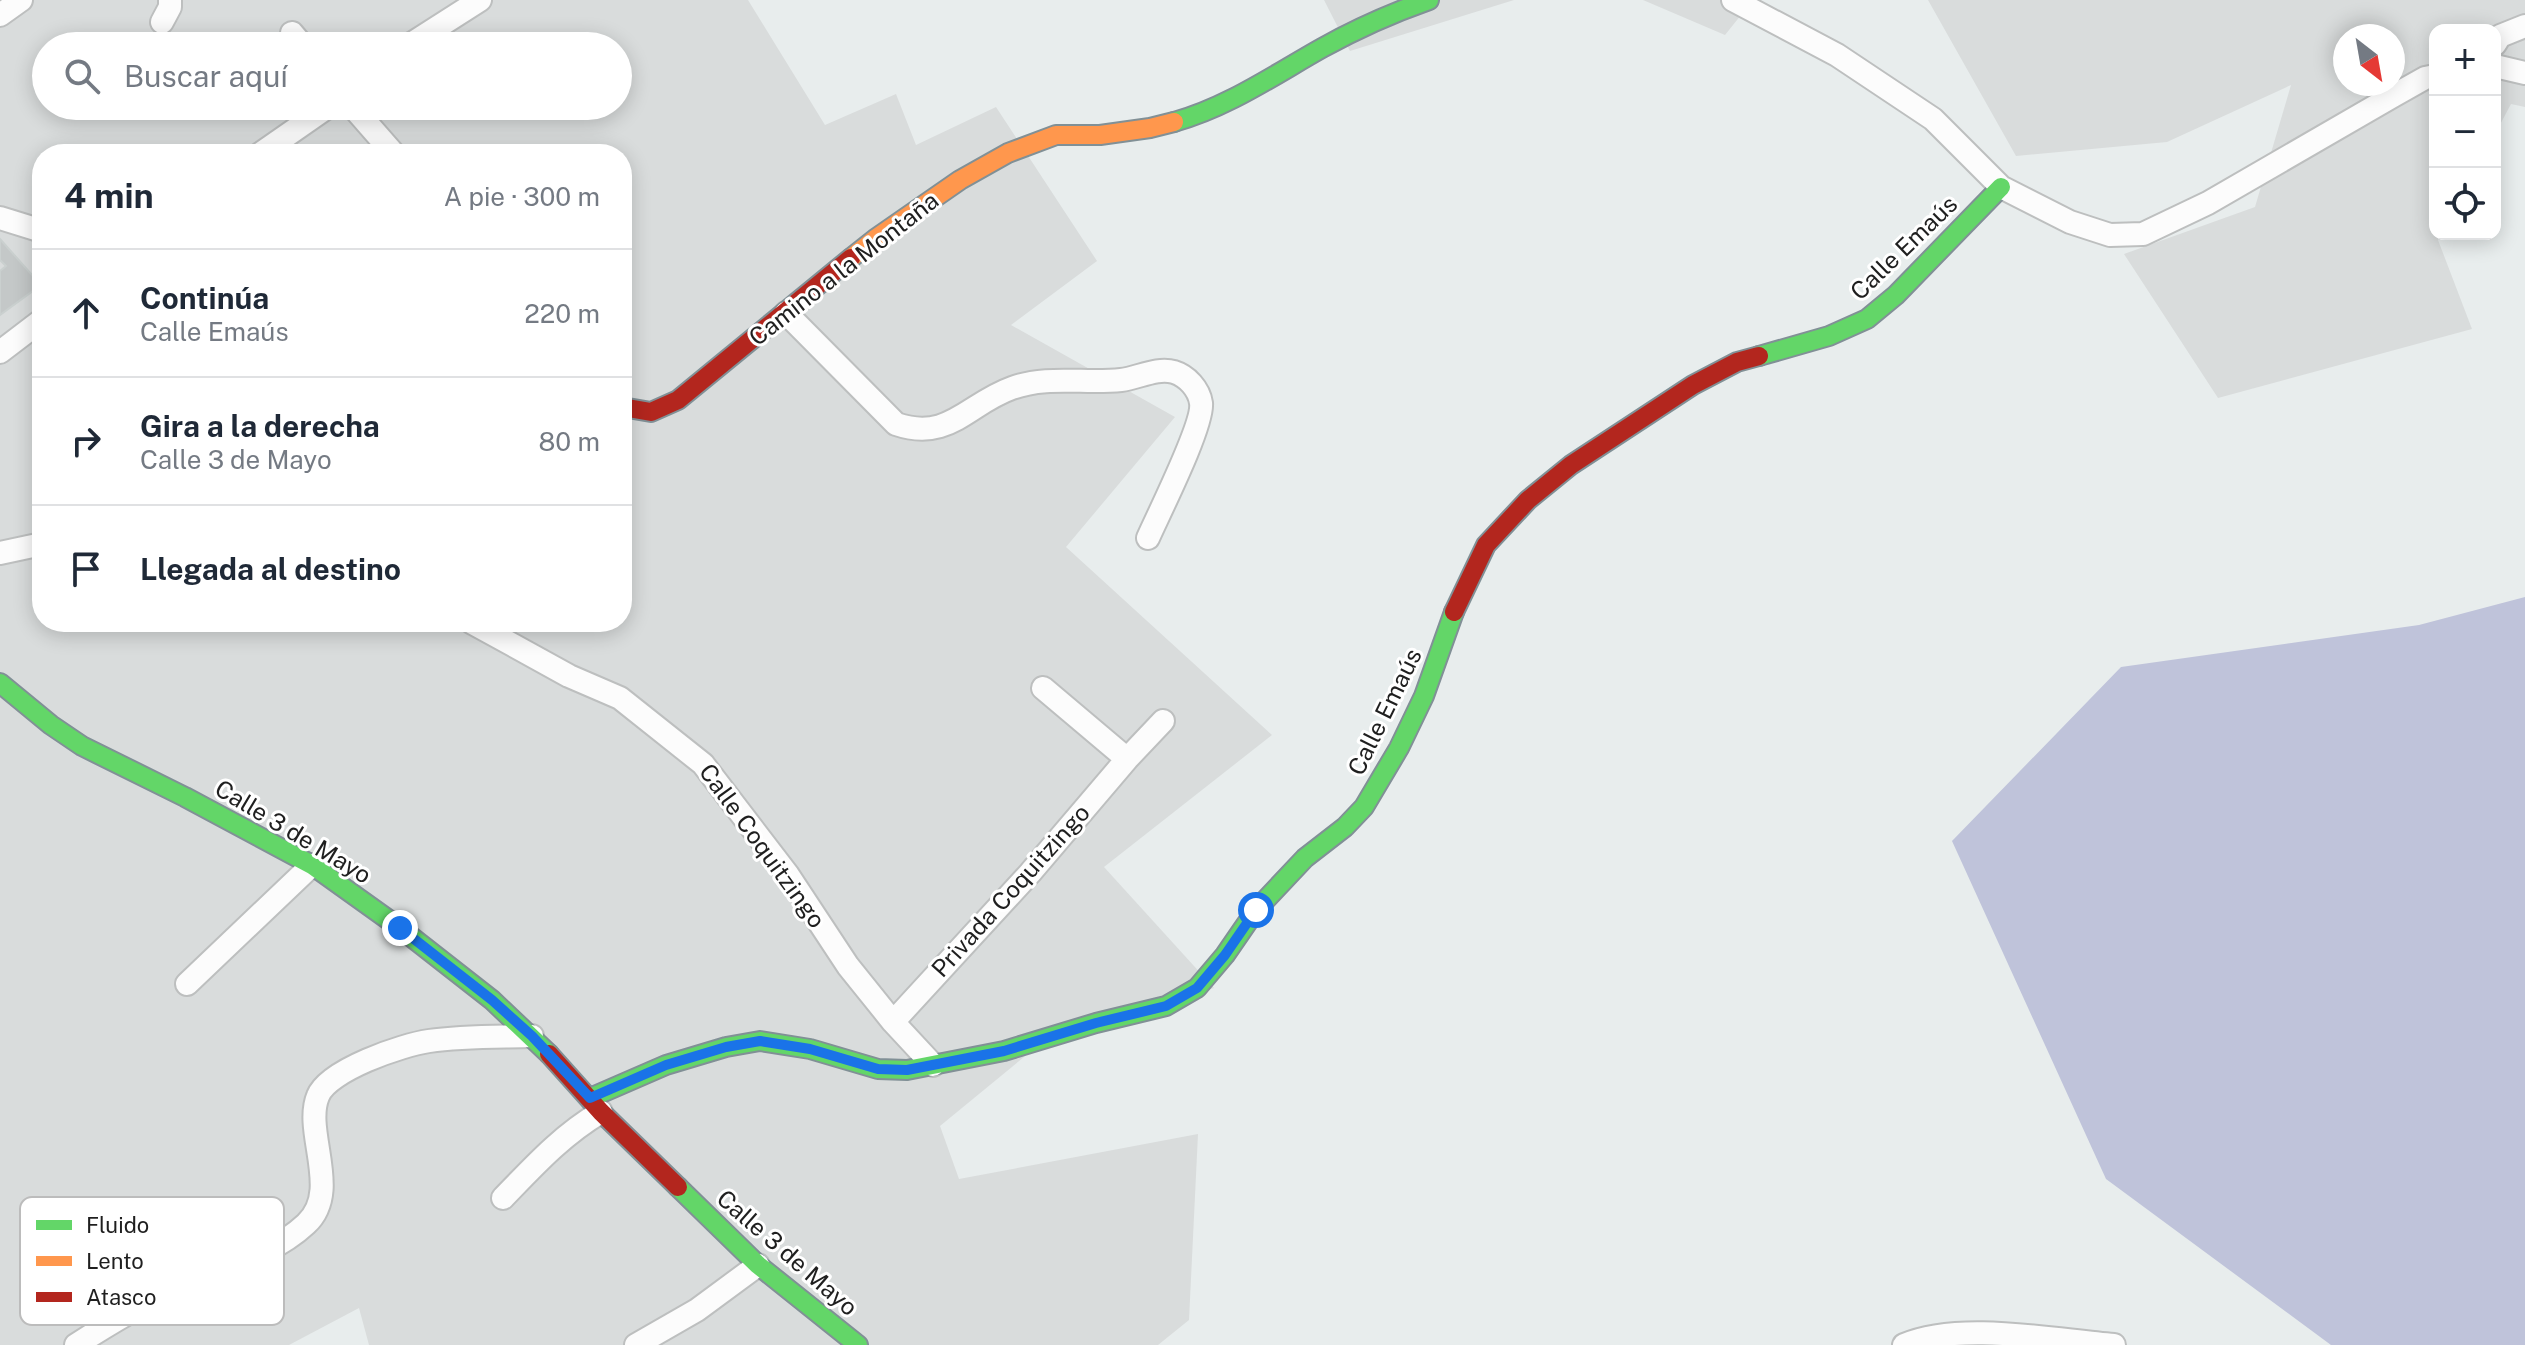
<!DOCTYPE html>
<html lang="es">
<meta charset="utf-8">
<style>
:root{--surface:#fff;--page:#f2f2f3;--text:#1f2937;--muted:#747a83;--line:#e0e1e3}
body{margin:0;font-family:"Public Sans",sans-serif;background:var(--page);color:var(--text)}
.controls{position:absolute;right:24px;top:24px;display:grid;overflow:hidden;border-radius:16px;box-shadow:0 4px 20px #0003}
.controls button{width:72px;height:72px;display:grid;place-items:center;padding:0;border:0;border-bottom:2px solid var(--line);background:var(--surface);color:var(--text);font:40px sans-serif}
.compass{position:absolute;left:2333px;top:24px;width:72px;height:72px;border-radius:50%;background:var(--surface);box-shadow:0 4px 20px #0003;rotate:149deg}
.stop{position:absolute;width:24px;height:24px;margin:-18px;border:6px solid #1a73e8;border-radius:50%;background:#fff}
.stop.end{background:#1a73e8;border-color:#fff;box-shadow:0 2px 8px #0008}
.list{margin:0;padding:0;list-style:none}
h2{display:flex;justify-content:space-between;align-items:center;height:104px;margin:0;padding:0 32px;font-size:34px}
h2 small{font-size:26px;font-weight:400;color:var(--muted)}
.list li{display:grid;grid-template-columns:52px 1fr auto;gap:24px;align-items:center;box-sizing:border-box;height:128px;padding:0 32px;border-top:2px solid var(--line)}
.list b{display:block;font-size:30px;white-space:nowrap}
.list p{margin:0;font-size:26px;white-space:nowrap;color:var(--muted)}
.list em{font-size:26px;font-style:normal;color:var(--muted)}
.icon{flex:none;width:44px;height:44px;fill:none;stroke:currentColor;stroke-width:2;stroke-linecap:round;stroke-linejoin:round}
.map{position:relative;flex:none;width:2525px;height:1345px;overflow:hidden}
.search{position:absolute;background:var(--surface);box-shadow:0 4px 20px #0003;left:32px;top:32px;width:600px;height:88px;display:flex;align-items:center;gap:20px;box-sizing:border-box;padding:0 28px;border-radius:44px;color:var(--muted);font-size:30px}
.panel{position:absolute;background:var(--surface);box-shadow:0 4px 20px #0003;left:32px;top:144px;width:600px;height:488px;border-radius:32px}
.map>svg:first-child{display:block}
.residential{fill:#d9dcdc;fill-rule:evenodd}
.forest{fill:#bfc3da}
.building{fill:#c4c8c8;stroke:#cad0cf;stroke-width:2}
.lines{fill:none;stroke-linecap:round;stroke-linejoin:round}
.street-casing{stroke:#bdbfbf;stroke-width:26}
.fast-casing{stroke:#819096;stroke-width:22}
.slow-casing{stroke:#819096;stroke-width:22}
.jam-casing{stroke:#819096;stroke-width:22}
.street{stroke:#fcfcfc;stroke-width:22}
.fast{stroke:#63d668;stroke-width:18}
.slow{stroke:#ff974d;stroke-width:18}
.jam{stroke:#b3261e;stroke-width:18}
.route{stroke:#1a73e8;stroke-width:10}
.labels{text-anchor:middle;stroke-width:6;stroke-linejoin:round;paint-order:stroke}
.street-label{font-size:24px;fill:#1f1f1f;stroke:#fff}
.key{fill:#fff;stroke:#bcbcbc;stroke-width:2}
.key-label{font-size:22px;fill:#1f1f1f}
</style>
<div class="map">
<svg width="2525" height="1345" viewBox="0 0 2525 1345">
<rect width="100%" height="100%" fill="#e8eded"/>
<path class="residential" d="M0,0H748L825,125L896,94L916,145L996,107L1097,261L1011,325L1175,417L1066,547L1272,735L1104,867L1214,988L1041,1043L940,1126L959,1179L1198,1134L1189,1320L1158,1345H369L359,1308L289,1345H0ZM46,46H618V106H46ZM42,154H622V622H42Z
M1324,0H1514L1350,51Z
M1643,0H1753L1725,35Z
M1928,0H2525V107L2511,104L2495,134V30H2435V234H2441L2438,240L2472,329L2218,398L2124,254L2255,207L2291,85L2167,142L2016,156ZM2345,36H2393V84H2345Z"/>
<path class="forest" d="M2525,597V1345H2331L2106,1179L1952,841L2121,667L2419,625Z"/>
<path class="building" d="M0,239L41,285L0,315V271L6,266L0,260Z"/>
<g class="lines">
<g class="street-casing">
<path id="street" d="M1733,0L1837,55L1933,119L2001,187L2070,222L2110,235L2143,234L2208,203L2393,96L2425,78L2435,76
M0,15L21,0
M162,22L170,7V0
M292,33L303,46
M2495,44L2500,36L2525,26
M408,46L480,0
M2495,66L2525,73
M352,106L394,154
M260,154L329,106
M0,218L42,231
M786,313L896,424C949,442 967,404 1012,388C1047,375 1085,384 1121,380C1138,378 1157,367 1174,372C1187,376 1199,389 1201,403C1204,424 1159,513 1148,538
M0,352L42,320
M0,553L42,544
M471,622L569,676L620,698L703,764L788,875L848,966L893,1022L933,1065
M1043,688L1127,759
M187,984L312,865
M893,1022L1030,873L1127,759L1163,721
M503,1198C534,1166 562,1135 601,1112
M76,1345C107,1325 148,1300 182,1286C223,1268 273,1255 306,1224C342,1191 303,1132 318,1096C328,1070 402,1045 429,1041C463,1036 498,1037 532,1036
M636,1345L697,1310L758,1265
M1904,1345C1960,1321 2052,1340 2114,1345"/>
</g>
<g class="fast-casing">
<path id="fast" d="M1174,122C1228,107 1274,75 1322,48C1356,29 1392,13 1429,0
M1759,356L1829,336L1867,319L1896,295L2001,187
M0,683L51,725L82,746L185,797L312,865L400,928L492,1000L549,1054
M590,1098L666,1065L726,1047L760,1041L810,1049L878,1069L907,1070L1004,1051L1096,1023L1166,1006L1197,988L1225,955L1256,910L1305,858L1345,827L1364,807L1399,748L1424,696L1454,612
M678,1187L758,1265L858,1345"/>
</g>
<g class="slow-casing">
<path id="slow" d="M851,258L875,239L960,180L1008,153L1056,135H1100L1150,128L1174,122"/>
</g>
<g class="jam-casing">
<path id="jam" d="M622,407L651,412L678,400L851,258
M1454,612L1486,545L1528,500L1571,465L1693,385L1737,362L1759,356
M549,1054L601,1112L678,1187"/>
</g>
<use href="#street" class="street"/>
<use href="#fast" class="fast"/>
<use href="#slow" class="slow"/>
<use href="#jam" class="jam"/>
</g>
<g class="lines">
<path class="route" d="M400,928L492,1000L532,1036L590,1098L666,1065L726,1047L760,1041L810,1049L878,1069L907,1070L1004,1051L1096,1023L1166,1006L1197,988L1225,955L1256,910"/>
</g>
<g class="labels">
<g class="street-label">
<text transform="translate(1904 248) rotate(-44)" y="8">Calle Emaús</text>
<text transform="translate(844 269) rotate(-38)" y="8">Camino a la Montaña</text>
<text transform="translate(1385 712) rotate(-64)" y="8">Calle Emaús</text>
<text transform="translate(293 832) rotate(31)" y="8">Calle 3 de Mayo</text>
<text transform="translate(762 846) rotate(54)" y="8">Calle Coquitzingo</text>
<text transform="translate(1011 891) rotate(-48)" y="8">Privada Coquitzingo</text>
<text transform="translate(787 1253) rotate(41)" y="8">Calle 3 de Mayo</text>
</g>
</g>
<rect x="20" y="1197" width="264" height="128" rx="12" class="key"/>
<rect x="36" y="1220" width="36" height="10" fill="#63d668"/>
<rect x="36" y="1256" width="36" height="10" fill="#ff974d"/>
<rect x="36" y="1292" width="36" height="10" fill="#b3261e"/>
<g class="key-label">
<text x="86" y="1233">Fluido</text>
<text x="86" y="1269">Lento</text>
<text x="86" y="1305">Atasco</text>
</g>
</svg>
<div class="controls">
<button>+</button>
<button>−</button>
<button><svg class="icon" aria-label="locate" viewBox="0 0 24 24"><circle cx="12" cy="12" r="6"/><path d="M12 2v4M12 18v4M2 12h4M18 12h4"/></svg></button>
</div>
<svg class="compass" viewBox="-18 -18 36 36"><path d="M0-13l5 13h-10z" fill="#e53935"/><path d="M0 13l5-13h-10z" fill="#747a83"/></svg>
<div class="stop" style="left:1256px;top:910px"></div>
<div class="stop end" style="left:400px;top:928px"></div>
<div class="search"><svg class="icon" aria-label="search" viewBox="0 0 24 24"><circle cx="10" cy="10" r="6"/><path d="M15 15l6 6"/></svg>Buscar aquí</div>
<section class="panel">
<h2>4 min<small>A pie · 300 m</small></h2>
<ul class="list">
<li><svg class="icon" aria-label="ahead" viewBox="0 0 24 24"><path d="M12 20V5M6 11l6-6 6 6"/></svg><div><b>Continúa</b><p>Calle Emaús</p></div><em>220 m</em></li>
<li><svg class="icon" aria-label="right" viewBox="0 0 24 24"><path d="M7 20v-9h11M14 6l5 5-5 5"/></svg><div><b>Gira a la derecha</b><p>Calle 3 de Mayo</p></div><em>80 m</em></li>
<li><svg class="icon" aria-label="arrive" viewBox="0 0 24 24"><path d="M6 21V4h12l-3 4 3 4H6"/></svg><div><b>Llegada al destino</b></div></li>
</ul>
</section>
</div>
